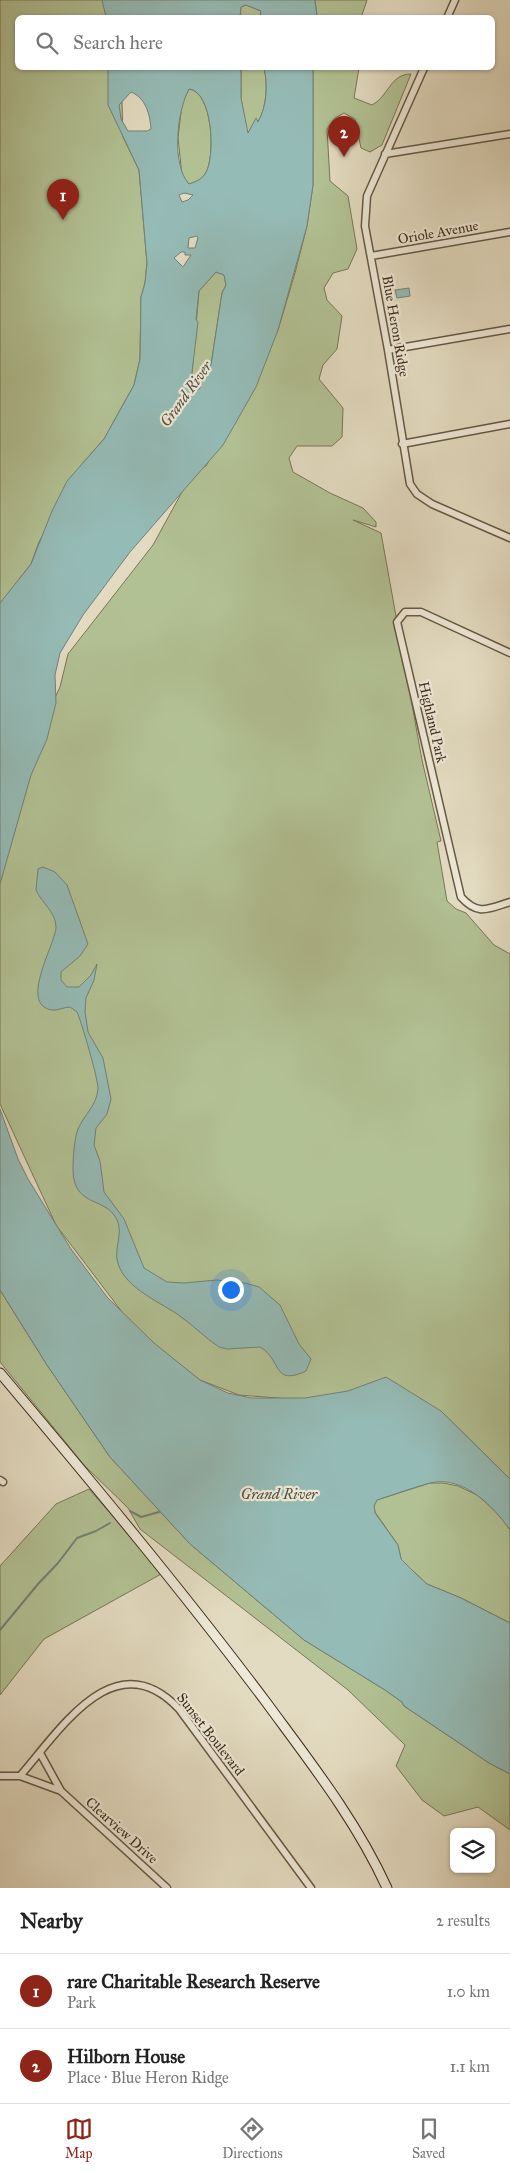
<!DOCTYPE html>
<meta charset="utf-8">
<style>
:root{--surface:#fff;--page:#f2f2f2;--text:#222;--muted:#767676;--line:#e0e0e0;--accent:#8f2418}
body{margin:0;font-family:"IM FELL Great Primer",serif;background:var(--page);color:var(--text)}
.controls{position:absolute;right:15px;bottom:15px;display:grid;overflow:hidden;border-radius:8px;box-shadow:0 1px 4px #0004}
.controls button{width:45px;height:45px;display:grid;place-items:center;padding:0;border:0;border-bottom:1px solid var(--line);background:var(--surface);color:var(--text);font:25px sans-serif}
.you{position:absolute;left:230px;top:1289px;width:18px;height:18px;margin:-12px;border:4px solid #fff;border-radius:50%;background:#1a73e8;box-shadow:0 0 0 8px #1a73e833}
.badge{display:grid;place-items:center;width:32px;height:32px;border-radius:50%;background:var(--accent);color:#fff;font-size:16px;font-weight:700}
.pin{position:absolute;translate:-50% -41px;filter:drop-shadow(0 1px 2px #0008)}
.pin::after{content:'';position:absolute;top:26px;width:18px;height:15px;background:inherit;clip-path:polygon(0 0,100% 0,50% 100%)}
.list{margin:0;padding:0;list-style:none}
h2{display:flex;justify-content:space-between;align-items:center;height:65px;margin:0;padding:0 20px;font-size:21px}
h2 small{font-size:16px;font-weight:400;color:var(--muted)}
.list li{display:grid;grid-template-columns:32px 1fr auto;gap:15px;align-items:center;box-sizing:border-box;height:75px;padding:0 20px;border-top:1px solid var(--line)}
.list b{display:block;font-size:19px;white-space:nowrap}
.list p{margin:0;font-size:16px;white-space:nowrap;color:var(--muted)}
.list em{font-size:16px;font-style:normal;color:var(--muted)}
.icon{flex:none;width:28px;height:28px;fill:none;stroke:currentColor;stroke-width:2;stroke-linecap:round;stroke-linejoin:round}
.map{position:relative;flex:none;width:510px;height:1888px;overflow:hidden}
.search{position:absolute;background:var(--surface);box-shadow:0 1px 4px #0004;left:15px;right:15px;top:15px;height:55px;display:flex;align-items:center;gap:12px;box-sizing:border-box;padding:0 18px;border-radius:8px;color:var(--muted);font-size:19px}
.sheet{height:215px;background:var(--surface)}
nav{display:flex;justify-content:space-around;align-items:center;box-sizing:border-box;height:70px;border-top:1px solid var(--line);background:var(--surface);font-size:14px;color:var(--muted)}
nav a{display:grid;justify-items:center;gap:2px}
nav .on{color:var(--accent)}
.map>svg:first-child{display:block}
.green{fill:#b2c194;stroke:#787656}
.water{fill:#95bbb6;stroke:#728177;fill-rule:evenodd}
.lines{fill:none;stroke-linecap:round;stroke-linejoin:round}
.stream{stroke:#728177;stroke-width:2}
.minor-casing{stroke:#675743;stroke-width:9}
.secondary-casing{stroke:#3e2b19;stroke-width:11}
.minor{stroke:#ede8d7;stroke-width:6}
.secondary{stroke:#ede8d7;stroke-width:9}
.labels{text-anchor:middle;stroke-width:4.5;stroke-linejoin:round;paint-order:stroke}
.street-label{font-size:14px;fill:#3e2b19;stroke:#ede8d7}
.water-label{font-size:15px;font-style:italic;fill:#544f40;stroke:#ede8d7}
</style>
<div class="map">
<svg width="510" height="1888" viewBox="0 0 510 1888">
<rect width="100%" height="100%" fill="#e3dbc1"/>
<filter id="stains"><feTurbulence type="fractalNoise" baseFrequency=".004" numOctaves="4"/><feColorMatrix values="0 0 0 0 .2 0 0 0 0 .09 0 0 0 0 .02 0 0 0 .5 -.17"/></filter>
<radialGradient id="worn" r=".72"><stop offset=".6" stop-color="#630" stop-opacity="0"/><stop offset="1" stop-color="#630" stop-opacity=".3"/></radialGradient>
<path class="green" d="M0,0H111L119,17L18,18V68H121L123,137L139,170L147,263L145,283L141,297L140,359L134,385L104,439L82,464L39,542L31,564L20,578L0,614Z
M315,0H367L361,18L317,17Z
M246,5L261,11L260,18L240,17L241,7Z
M241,68H264C268,85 267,106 258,122L257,120L247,134L241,98Z
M313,68H359L354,98L372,105C389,96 390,74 411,74L382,145L370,152L361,148L355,119L344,113L335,118L327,129L330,181L348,196L357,249L348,269L333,273L324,288L327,300L342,316L337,349L323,365L319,379L343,408L342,437L332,446H297L289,458L293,472L330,493L363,508L376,522V527L353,520L381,533L422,760L441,841L437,842L447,901L456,909L466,913L494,945L510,954V1479L441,1411L239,1395L200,1380L144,1341L56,1225L0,1104V833L2,812L60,687L68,654L153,545L193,472L206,466L278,330L295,273L307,226L313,185Z
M189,89C213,92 216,158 205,174C201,180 195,182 189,184L182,176L178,138L182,103Z
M216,272L224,275L226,285L222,293L211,365L200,384V388L194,394L192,387V372L199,291Z
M0,1290L47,1365L110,1457L190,1544L304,1640L385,1690L402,1702L404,1706L489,1763L510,1774V1830L478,1807L444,1816L422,1800L396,1766L405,1745L348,1690L140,1529L128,1508L85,1466L0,1362Z
M430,1483H443L458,1486L477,1495L498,1513L510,1530V1623L461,1598L427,1584L413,1571L401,1559L398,1545L375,1512L374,1506L377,1500Z
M89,1489L163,1573L44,1639L0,1695V1566L56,1504Z"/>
<path class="water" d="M102,0H315L317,17H260L261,11L246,5L241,7L240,17H106Z
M108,68H241V98L248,133L256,118L258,122C267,106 268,85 264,68H313V185L307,226L278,330L256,387L223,445L130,552L83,615L60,653L55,675L56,703L47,739L31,775L0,884V603L31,564L52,511L67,481L104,439L134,385L140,359L141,297L145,283L147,263L139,170L108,105ZM189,89C213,91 216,159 205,174C201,180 195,182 189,184C171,164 177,111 189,89ZM131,92C146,98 150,115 151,129L147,131H128L121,119L119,105ZM184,193L193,195L188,200L182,202L179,195ZM197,236L198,238L195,248H188L189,238ZM181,252H185V255H191L183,267L174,258ZM216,272L224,275L226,285L222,293L211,365L200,384V388L194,393L192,386V372L198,322L196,319L199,291Z
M409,288L410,296L397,298L395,290Z
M43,867L55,872L67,885L88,944L80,956L61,972V980L67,987H79L91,975L97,964L94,980L86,998L85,1012L88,1032L103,1058L111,1099L107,1114L96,1128L94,1145L100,1161L104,1192L124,1219L144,1268L167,1282L184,1283L217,1280L245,1283L259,1287L280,1305L299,1344L311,1359L306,1371C272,1387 282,1359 260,1347L227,1349L219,1347C204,1337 192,1324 177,1314C158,1301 121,1286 117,1259C115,1244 125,1229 114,1215C102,1198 74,1205 73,1171C73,1159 74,1140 78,1129C84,1115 97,1105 98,1089C99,1082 81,1020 77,1012L70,1007C64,1007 57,1011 52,1010C18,1005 56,943 56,927C56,912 41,902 36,890L38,869Z
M0,1109L18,1159L28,1179L71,1249L107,1297L154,1343L200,1380L228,1393L251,1398H305L348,1391L386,1377L441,1411L510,1479V1530C493,1506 463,1475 430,1483C412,1488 395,1494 377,1500L374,1506L375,1513L398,1545L401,1559L413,1571L427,1584L461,1598L510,1623V1774L489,1763L404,1706L402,1702L385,1690L304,1640L190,1544L110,1457L47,1365L0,1290Z"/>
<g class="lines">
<path class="stream" d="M130,1511L141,1517L159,1512
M0,1630L38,1584L58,1563L77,1538L96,1531L110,1523"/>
<g class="minor-casing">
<path id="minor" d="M447,18L455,0
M424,68L367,196L365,226L388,350L410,484L417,494L432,504L510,538
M385,154L510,134
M371,256L510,232
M388,350L510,329
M402,444L510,424
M510,653L421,612H405L397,622L461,897C478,916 488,909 510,902
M0,1480L3,1482
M40,1753L61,1791L167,1888
M0,1776H20L61,1791
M20,1776C61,1729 115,1641 179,1709L311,1888"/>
</g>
<g class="secondary-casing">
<path id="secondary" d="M0,1373C91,1481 181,1589 266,1702C310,1762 356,1820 387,1888"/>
</g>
<use href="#minor" class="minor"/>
<use href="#secondary" class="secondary"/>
</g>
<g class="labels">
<g class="street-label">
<text transform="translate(438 232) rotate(-10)" y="5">Oriole Avenue</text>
<text transform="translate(396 326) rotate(80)" y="5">Blue Heron Ridge</text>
<text transform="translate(433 722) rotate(77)" y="5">Highland Park</text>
<text transform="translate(211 1734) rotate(52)" y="5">Sunset Boulevard</text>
<text transform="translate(122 1830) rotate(42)" y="5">Clearview Drive</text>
</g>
<g class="water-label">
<text transform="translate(186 394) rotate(-54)" y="5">Grand River</text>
<text x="279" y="1499">Grand River</text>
</g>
</g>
<rect width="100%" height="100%" filter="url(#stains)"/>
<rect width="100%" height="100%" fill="url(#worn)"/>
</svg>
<div class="controls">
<button><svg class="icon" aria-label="layers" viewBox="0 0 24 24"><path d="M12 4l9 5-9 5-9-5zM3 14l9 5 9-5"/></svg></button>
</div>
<div class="you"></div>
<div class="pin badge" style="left:63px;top:220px">1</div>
<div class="pin badge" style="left:344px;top:157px">2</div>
<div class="search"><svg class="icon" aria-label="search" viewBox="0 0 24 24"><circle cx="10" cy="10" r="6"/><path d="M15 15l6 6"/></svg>Search here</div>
</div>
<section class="sheet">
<h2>Nearby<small>2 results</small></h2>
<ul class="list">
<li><span class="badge">1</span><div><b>rare Charitable Research Reserve</b><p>Park</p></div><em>1.0 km</em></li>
<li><span class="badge">2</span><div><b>Hilborn House</b><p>Place · Blue Heron Ridge</p></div><em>1.1 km</em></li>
</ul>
</section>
<nav>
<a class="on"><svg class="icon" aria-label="map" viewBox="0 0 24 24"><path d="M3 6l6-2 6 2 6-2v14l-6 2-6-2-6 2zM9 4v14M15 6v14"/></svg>Map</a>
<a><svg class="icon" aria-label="directions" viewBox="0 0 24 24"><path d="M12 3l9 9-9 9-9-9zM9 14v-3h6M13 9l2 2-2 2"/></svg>Directions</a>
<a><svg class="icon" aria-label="saved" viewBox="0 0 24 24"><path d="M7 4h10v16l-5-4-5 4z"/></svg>Saved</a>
</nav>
